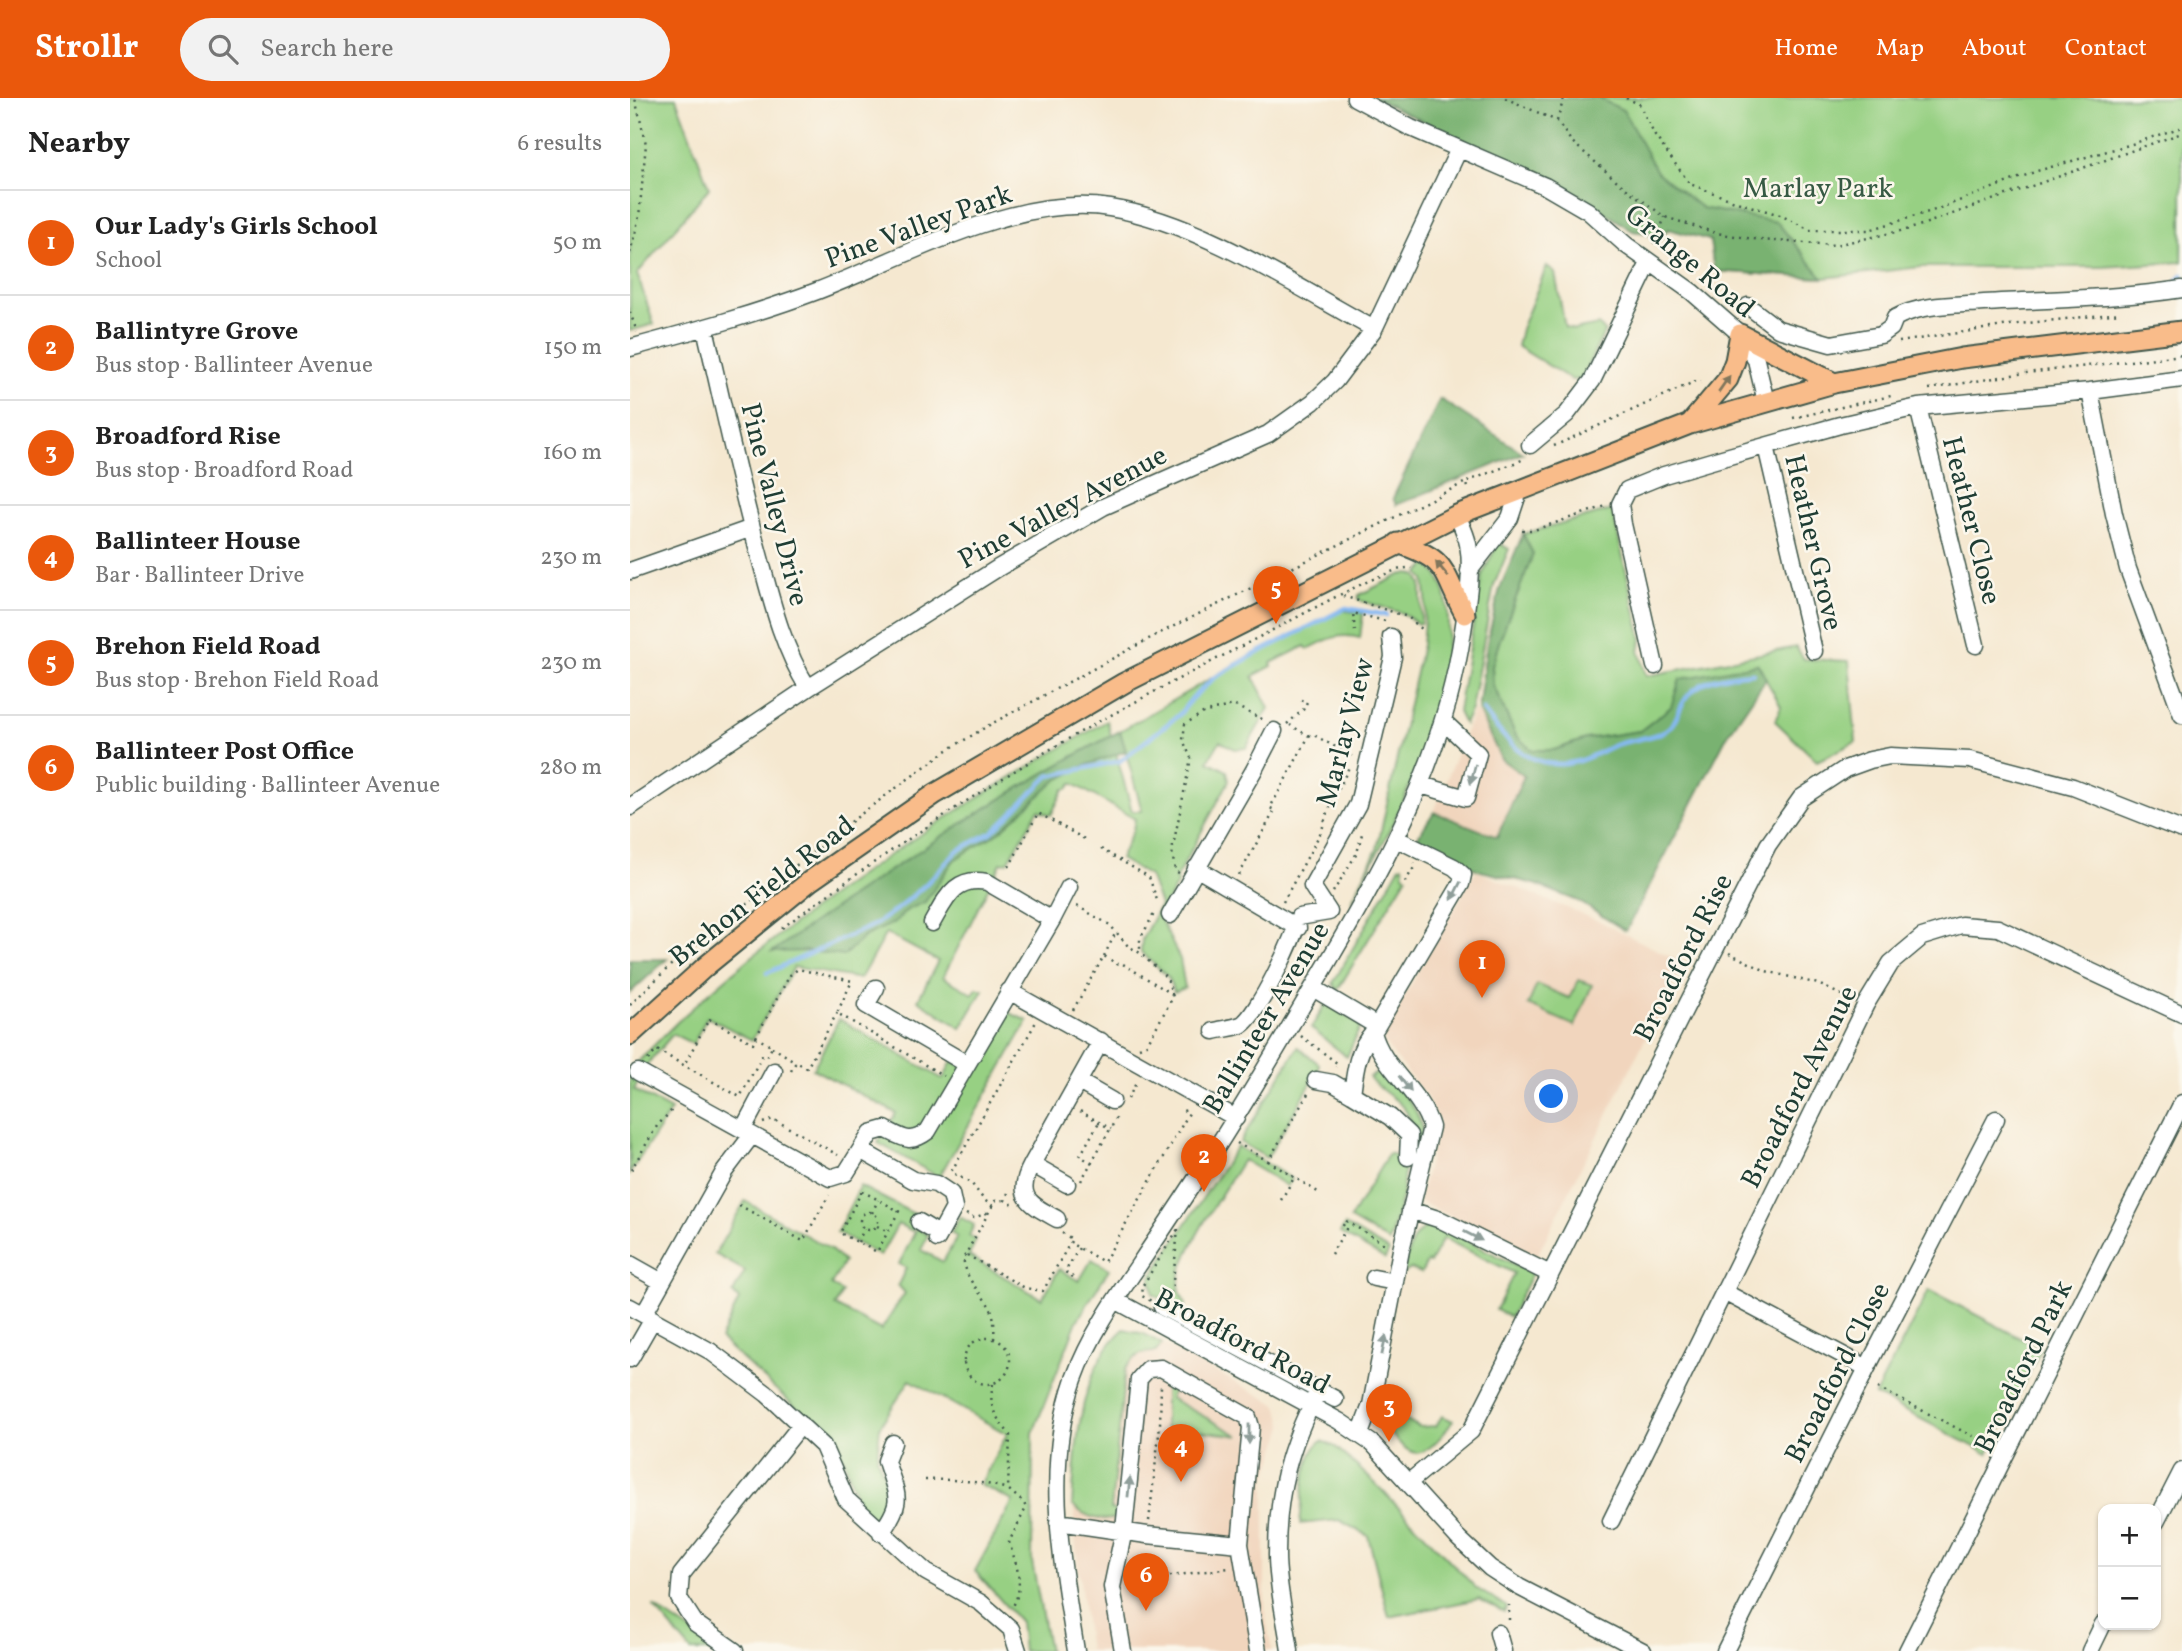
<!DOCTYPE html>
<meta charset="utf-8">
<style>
:root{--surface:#fff;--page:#f2f2f2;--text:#222;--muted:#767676;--line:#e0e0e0;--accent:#ea580c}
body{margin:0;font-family:Vollkorn,serif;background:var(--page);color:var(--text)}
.controls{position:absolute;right:21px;bottom:21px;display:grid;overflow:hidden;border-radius:14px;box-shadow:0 2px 5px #0004}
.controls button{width:63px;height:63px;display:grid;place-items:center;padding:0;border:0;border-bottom:2px solid var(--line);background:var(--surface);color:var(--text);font:35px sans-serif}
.you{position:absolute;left:922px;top:999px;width:24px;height:24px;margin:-18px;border:5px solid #fff;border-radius:50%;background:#1a73e8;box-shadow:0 0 0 10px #1a73e833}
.badge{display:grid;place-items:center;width:46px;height:46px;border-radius:50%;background:var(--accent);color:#fff;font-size:23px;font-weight:700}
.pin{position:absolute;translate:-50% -58px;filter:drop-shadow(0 2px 4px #0008)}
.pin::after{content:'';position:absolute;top:37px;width:24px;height:21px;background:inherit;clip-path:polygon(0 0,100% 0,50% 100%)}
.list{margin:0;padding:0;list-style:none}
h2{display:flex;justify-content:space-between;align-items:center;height:91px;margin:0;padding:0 28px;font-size:30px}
h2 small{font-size:23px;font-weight:400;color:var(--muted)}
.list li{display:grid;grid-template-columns:46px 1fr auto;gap:21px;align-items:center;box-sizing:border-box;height:105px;padding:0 28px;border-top:2px solid var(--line)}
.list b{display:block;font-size:26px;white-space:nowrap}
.list p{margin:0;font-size:23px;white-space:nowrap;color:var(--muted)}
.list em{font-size:23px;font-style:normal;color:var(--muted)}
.icon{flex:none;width:38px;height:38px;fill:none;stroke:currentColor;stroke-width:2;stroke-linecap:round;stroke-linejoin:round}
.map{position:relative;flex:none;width:1552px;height:1553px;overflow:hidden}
header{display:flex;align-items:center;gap:42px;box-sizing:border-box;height:98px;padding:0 35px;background:var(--accent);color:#fff}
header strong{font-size:33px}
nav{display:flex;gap:38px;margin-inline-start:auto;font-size:24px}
.search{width:490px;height:63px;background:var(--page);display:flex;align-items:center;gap:18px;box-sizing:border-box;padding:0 24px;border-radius:38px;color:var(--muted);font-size:26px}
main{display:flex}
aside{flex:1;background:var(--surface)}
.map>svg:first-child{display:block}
.built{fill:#f1d5bd}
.green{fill:#97d083;stroke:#5b865c;stroke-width:2}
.forest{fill:#79b271;stroke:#4c7852;stroke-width:2}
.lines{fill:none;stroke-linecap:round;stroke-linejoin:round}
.stream{stroke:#85b9f3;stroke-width:4.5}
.minor-casing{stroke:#3f574b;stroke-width:19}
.major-casing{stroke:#3f574b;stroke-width:23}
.path{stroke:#3f574b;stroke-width:2.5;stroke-dasharray:2 5;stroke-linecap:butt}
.minor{stroke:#fff;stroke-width:16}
.major{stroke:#f9bc8a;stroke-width:19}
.oneway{fill:#81765b}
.oneway2{fill:#8f9e9a}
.labels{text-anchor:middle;stroke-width:5;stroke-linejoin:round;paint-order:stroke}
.park-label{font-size:28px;fill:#375a44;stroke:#fbf7ec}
.street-label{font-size:28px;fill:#1f3d34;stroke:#fbf7ec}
</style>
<header>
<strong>Strollr</strong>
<div class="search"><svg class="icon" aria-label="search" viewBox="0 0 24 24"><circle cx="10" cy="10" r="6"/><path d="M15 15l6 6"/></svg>Search here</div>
<nav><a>Home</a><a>Map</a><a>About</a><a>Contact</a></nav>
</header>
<main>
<aside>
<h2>Nearby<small>6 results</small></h2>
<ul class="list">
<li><span class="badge">1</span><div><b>Our Lady's Girls School</b><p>School</p></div><em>50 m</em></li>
<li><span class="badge">2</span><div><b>Ballintyre Grove</b><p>Bus stop · Ballinteer Avenue</p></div><em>150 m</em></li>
<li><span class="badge">3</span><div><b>Broadford Rise</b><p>Bus stop · Broadford Road</p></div><em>160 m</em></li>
<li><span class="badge">4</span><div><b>Ballinteer House</b><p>Bar · Ballinteer Drive</p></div><em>230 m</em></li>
<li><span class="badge">5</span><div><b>Brehon Field Road</b><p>Bus stop · Brehon Field Road</p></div><em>230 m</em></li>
<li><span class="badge">6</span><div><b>Ballinteer Post Office</b><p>Public building · Ballinteer Avenue</p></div><em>280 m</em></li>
</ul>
</aside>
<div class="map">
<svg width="1552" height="1553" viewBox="0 0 1552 1553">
<rect width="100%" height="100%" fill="#fbf7ec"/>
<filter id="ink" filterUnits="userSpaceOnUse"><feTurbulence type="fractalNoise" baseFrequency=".0143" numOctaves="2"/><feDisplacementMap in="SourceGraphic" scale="14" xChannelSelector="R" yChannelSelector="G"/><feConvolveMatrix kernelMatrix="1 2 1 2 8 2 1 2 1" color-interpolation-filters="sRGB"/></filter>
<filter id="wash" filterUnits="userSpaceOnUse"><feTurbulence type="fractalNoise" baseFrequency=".00686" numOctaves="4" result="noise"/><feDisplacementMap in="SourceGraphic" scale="28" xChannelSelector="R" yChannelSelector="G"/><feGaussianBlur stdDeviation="1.57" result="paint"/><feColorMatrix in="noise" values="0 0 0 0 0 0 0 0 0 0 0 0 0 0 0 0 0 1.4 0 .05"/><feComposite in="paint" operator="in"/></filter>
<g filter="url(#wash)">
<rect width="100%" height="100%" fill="#f5e8d0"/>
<path class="built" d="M844,612L898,668L867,739L804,714Z
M846,773L971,824L1053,865L906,1160L789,1103L809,1024L797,999L756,947L752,937Z
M494,1231L514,1236L648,1307L654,1328L635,1384V1517L642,1553H459L446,1450L443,1397L448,1331L464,1276L481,1243Z"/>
<path class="green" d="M0,0H46L79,90L7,176L24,226L0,233Z
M744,0H1552V164L1472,169H1291L1193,180L1084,173L1080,142L1038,131L1028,143L1017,135L1003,133L949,97Z
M917,168L925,175L935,229L944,232L968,227L975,233L951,281L942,282L887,248L891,231Z
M982,412L1012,542L1009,552L1016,578L1166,549L1174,561L1219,563L1226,644L1187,663L1145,623L1151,608L1127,566L1041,609L1010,633L956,641L924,652L902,653L886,638L863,587L862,568L870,541L903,456L893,436Z
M868,445L879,451L864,487L841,611L834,626L828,614L829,607L852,477Z
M797,466C845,501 798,643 779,689C763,729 742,766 721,804L747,751L792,547L796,500L794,482L789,475Z
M779,475L787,478L791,486V525L788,526L772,515L728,502L729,497L770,477Z
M710,512L733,515L730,540C709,534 696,542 678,551L675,548L641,565L642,568L623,578L639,610L616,650L605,651L590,643L578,663L597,673L599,683L545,782L548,784L529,818L550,861L555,890L544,894L538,879L511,854L512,841L530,807L519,778L490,761L503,732L505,721L442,685L438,691H434L421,717L409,712L407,714L378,764L371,765L313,879L343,896L347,890L353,892L331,930L288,902L308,863L256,835L230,881L164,869L122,942L77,919L63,946L43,936L14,970L4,992L41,1012L0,1075V972C19,953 37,933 57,915C182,800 329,708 477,623L502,713H512L490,633L618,559Z
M773,767L774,776L777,778L707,893L703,885L770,768Z
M949,882L962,887L945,928L898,907L907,886L939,900Z
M696,905L731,927L717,959L681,930Z
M373,912L398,923L309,1079L248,1045L266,1015L183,971L209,921L313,981L322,963L339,971Z
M668,949L689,966V972L637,1060L610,1044Z
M754,972C785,1012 806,1023 781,1076C784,1052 789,1023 769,1005C759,996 747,990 739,979Z
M607,1048L662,1081L657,1088L613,1062C596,1089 550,1156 549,1185C549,1193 552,1200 556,1206L552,1213L523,1196L521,1179Z
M759,1055L775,1061L772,1098L759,1144L720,1121Z
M230,1088L290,1119L282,1133L268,1126L250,1158L207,1134Z
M115,1103L200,1151L214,1164L201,1187L212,1194L205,1208L251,1232L275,1195L268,1187L276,1170L269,1166L287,1130L298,1137L291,1152L313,1164L327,1139L321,1135L330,1119L344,1127L339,1138L346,1142L339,1158L412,1201L429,1171L449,1183L462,1161L479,1171L447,1223L403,1335L402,1464L419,1553H393L390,1524L345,1473L383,1403L350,1387L377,1336L280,1282L250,1328L247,1360L261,1394L259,1410L253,1419L240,1418L228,1405L214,1360L172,1315L90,1241L109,1202L103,1195L115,1173L85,1156Z
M715,1127L759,1153L755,1161L710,1135Z
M802,1127L807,1128L902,1175L880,1219L866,1212L884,1175L813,1140L800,1165L797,1164L791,1175L781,1171L773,1175C778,1156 780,1132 802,1127Z
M1299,1192L1411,1251L1358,1356L1245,1297Z
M494,1231L514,1236L532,1246L526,1254C510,1253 504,1259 495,1271L481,1411L491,1414V1418C474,1426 455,1419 442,1407C446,1350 448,1271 494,1231Z
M535,1285L544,1289L540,1300L610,1338L535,1329Z
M747,1309L790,1329L806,1328L812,1318L823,1323C786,1375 777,1356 746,1316Z
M692,1343L706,1349L745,1385L846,1490L877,1509L874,1514L849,1501L759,1519L738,1438L709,1422L670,1426C673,1404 672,1355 692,1343Z
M23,1508L89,1553H61Z"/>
<path class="forest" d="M744,0H968L993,12L1027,74L1072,110L1147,124L1193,180L1084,173L1080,142L1038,131L1028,143L1017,135L1003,133L949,97Z
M810,301L893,355L766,407L763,400Z
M893,436L903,456L870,541L862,568L863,587L886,638L902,652H924L956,641L1010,633L1041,609L1050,581L1128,566L1136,581L1097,638L996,833L948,803L905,786L851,773L783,746L804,714L867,739L894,678L871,661L848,612L857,545L870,490Z
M490,633L496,653L457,667L427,682L369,734L324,762L295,804L277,812L264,825L235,838L213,858L178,853L142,854C254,775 368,697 490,633Z
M0,861H37L0,895Z"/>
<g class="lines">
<path class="stream" d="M1548,182L1552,177
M853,612C875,643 903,675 945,664C960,660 971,653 985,647C1001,641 1022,641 1036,632C1047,624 1047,616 1053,605C1067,580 1097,577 1123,575
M137,875L246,826L271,808L295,787L327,753L362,734L419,678L490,663L549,617L563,599L584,580L624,557L716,510L756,517"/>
</g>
</g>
<g filter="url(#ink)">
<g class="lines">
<g class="minor-casing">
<path id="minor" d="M725,0L781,30L915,88L958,113L996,147L1062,194L1110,236L1126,262L1136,304
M1118,208L1148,231L1201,246L1251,237L1261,230L1265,220C1290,206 1325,207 1354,205C1420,201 1487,201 1552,191
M75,230C93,307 109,384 130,460C142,505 153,550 178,590
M0,250C63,233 126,216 187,193C274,160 386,95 480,110C569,124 665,188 744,231
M1460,293L1484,416L1498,471L1552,617
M1288,309L1346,547
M900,347L937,316L962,283L1019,165
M1136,348L1184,553
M0,473L122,430
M839,473L880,420L889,393
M1025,568L993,426L990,406L997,392L1034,377L1085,362L1210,327L1288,309L1460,293L1552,281
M791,687L836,700L848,656L813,623
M0,709L178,590L368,470L473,409L638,336L683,304L705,283L744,231L829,51
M566,770L668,830
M540,817L624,672L644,633
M422,822L439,789
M246,890L236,907L337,966
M683,890L747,928L831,786L833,777L824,769L767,741
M379,893L606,1020
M584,933C592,931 603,930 611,927C627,919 666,837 669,819L699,814L682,788L728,706L763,559L761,539
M743,934C727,952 725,973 722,996L760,1019L779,1037L778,1059
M8,974L200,1080L216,1075L241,1035L255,1031C273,1040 280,1047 298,1033L422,822L357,784C324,778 316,801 302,825
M686,982L703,985L722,996
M449,984L482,1003
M113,1031L144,973
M232,1053L283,1082L306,1086L321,1096L324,1110L307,1141
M402,1066L437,1086
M780,1112L811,1122L920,1176
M427,1121C400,1106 384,1099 402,1066L471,943
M289,1124L309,1136
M0,1166L32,1184
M744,1180L765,1184
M1094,1194L1237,1270
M485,1202L709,1323L743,1346L828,1440L860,1470L889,1489L1013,1553
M0,1209L80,1253L137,1296L193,1348L216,1401L296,1474L351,1505L381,1531L388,1553
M532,1209L705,1301
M14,1216L94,1074L122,1037
M0,1261L23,1221
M730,1336L741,1307L771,1152L801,1029C791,993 752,971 743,934L747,928
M778,1385L841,1333L1138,747L1171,700L1215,671L1240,662L1260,658L1340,662L1443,689L1552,732
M981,1423L1236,906L1261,865L1292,839L1331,827L1368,830L1552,916
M428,1424L517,1437L610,1446
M1526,1424L1552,1373
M251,1435C275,1401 267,1399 256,1363L263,1345
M868,1535L873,1553
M105,1553L65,1525L49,1500L51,1477L171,1327
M446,1553C432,1464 413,1369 444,1281C459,1240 484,1203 508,1168C533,1131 557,1095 581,1058C615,1006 646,952 678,898C747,781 813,670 833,533C837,506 843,473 838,446C836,436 831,426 827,417
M493,1553L482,1489L494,1432L509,1281L518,1271L531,1270L618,1319L621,1329L610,1446L628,1553
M660,1553C656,1522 647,1489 647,1457C647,1393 659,1349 688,1293
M1095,1553L1237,1270L1366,1021
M1277,1553L1552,1005
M1460,1553L1473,1526"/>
</g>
<g class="major-casing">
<path id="major" d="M1060,326L1098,281L1105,263L1110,236L1204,285
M768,445C821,463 811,473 835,516
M0,937L76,868L180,783L305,696L494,585L827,417L1060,326L1204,285L1332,260L1552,233"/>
</g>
<path class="path" d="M875,0L927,23L941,43L994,89L1035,119L1086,135L1130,142L1205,147L1280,131L1552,35
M996,0L1009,6L1025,38L1060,86L1110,105L1150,117L1180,132H1239L1305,112L1407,73L1502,46L1552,29
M927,23L934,0
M1023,145L1026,142L1035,119
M0,155L9,119L16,46L5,0
M0,214L7,234
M1269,244L1380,227L1491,215
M1299,291L1388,276L1552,257
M1163,320L1261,298
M924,348L1066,283L1071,284
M838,389L836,384L892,362
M892,432H904L976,408
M713,498L778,519L793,532
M725,533L723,515L759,524
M657,626L673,612L677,604L671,602
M679,638L682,636L722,658
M471,751L519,779L528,805
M379,769L408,715L458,743
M549,775L545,773L542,753L561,660L553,642L555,626L573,615L603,607L634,622
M609,777L645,712L640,710L679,638L660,627
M775,784L785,768L784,765
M703,794L727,755L733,732
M653,804L692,732L696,718L719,669
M447,808L480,827L498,848L510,855V841L525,814
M152,830C232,771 314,716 399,664C482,614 570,570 656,525C680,513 760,467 782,470
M1099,855L1136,873L1188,886L1220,901
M474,858L486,834
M0,907L42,866L231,716L316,653L361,626L528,536L836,384
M443,912L474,858L489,867L493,866L542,896L537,880L510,855
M671,938L707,965L706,969
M126,939L160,877L168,871L222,883L207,915L314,978
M623,945L629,934
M142,949L166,964
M509,949L517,946L543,899L542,896
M18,962L27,952L110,999L132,958L137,959L142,949L126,939L123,945L79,921L54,967
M161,973L166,964L177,970L207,915
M498,1001L506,985
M450,1013L481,1031
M133,1025L143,1021L208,1057
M607,1045L638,1063L679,994
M638,1063L691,1096
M462,1065L450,1058L469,1024
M1,1072L27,1028L42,1012
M451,1083L487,1019
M232,1093L269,1113L247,1154L210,1135Z
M378,1095L375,1102L384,1107
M651,1102L664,1080
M109,1107L173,1143L199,1097
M363,1108L354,1102L342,1086L321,1074L406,924
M230 1123a9 9 0 1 1 18 0a9 9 0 1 1-18 0Z
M242,1115L248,1102
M336,1116L344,1120L359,1114
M716,1123L758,1148
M247,1128L258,1134
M548,1131L542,1193L529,1207L512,1198L513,1187Z
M432,1135L442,1141L440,1145L474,1164L559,1015L553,1012
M228,1144L234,1131
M701,1156L716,1131L712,1129L716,1123
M337,1157L395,1190L413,1193L440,1145
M443,1179L435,1174L449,1150
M334 1263a23 23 0 1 1 46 0a23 23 0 1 1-46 0Z
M364,1241C366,1206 358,1209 341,1183C337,1177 335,1168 333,1161L365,1103L375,1102
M363,1286C358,1311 365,1317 380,1337L378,1391L394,1405L396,1410L379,1444C386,1466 395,1486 383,1508
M1248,1290L1362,1348
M295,1382C324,1381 350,1383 378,1391
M519,1423L530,1327L531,1287
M519,1481L599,1470
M499,1490L519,1481L518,1454
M879,1522V1507"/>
<use href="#minor" class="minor"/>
<use href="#major" class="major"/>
</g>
<defs><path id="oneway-solid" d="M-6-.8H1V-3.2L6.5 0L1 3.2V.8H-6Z" transform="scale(1.75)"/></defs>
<g class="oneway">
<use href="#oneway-solid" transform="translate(1094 286) rotate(-55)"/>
<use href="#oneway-solid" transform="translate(812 471) rotate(-129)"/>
</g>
<g class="oneway2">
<use href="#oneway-solid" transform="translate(843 676) rotate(105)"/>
<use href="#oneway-solid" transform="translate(826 793) rotate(117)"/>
<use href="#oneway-solid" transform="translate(775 986) rotate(53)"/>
<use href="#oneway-solid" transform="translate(843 1138) rotate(27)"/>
<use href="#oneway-solid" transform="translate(754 1247) rotate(-78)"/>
<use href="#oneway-solid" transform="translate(619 1336) rotate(90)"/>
<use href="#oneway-solid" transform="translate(499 1389) rotate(-84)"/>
</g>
</g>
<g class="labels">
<g class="park-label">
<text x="1188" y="99">Marlay Park</text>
</g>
<g class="street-label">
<text transform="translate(288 127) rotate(-20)" y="10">Pine Valley Park</text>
<text transform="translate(1061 162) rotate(40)" y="10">Grange Road</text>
<text transform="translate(146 406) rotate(76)" y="10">Pine Valley Drive</text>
<text transform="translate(432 408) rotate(-28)" y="10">Pine Valley Avenue</text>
<text transform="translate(1343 422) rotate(76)" y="10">Heather Close</text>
<text transform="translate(1185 444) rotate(77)" y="10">Heather Grove</text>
<text transform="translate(714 634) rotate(-75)" y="10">Marlay View</text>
<text transform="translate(131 792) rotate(-38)" y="10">Brehon Field Road</text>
<text transform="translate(1052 859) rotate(-63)" y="10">Broadford Rise</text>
<text transform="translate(635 919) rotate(-59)" y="10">Ballinteer Avenue</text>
<text transform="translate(1168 988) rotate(-63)" y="10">Broadford Avenue</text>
<text transform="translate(613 1242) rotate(28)" y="10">Broadford Road</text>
<text transform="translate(1392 1268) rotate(-64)" y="10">Broadford Park</text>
<text transform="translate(1206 1274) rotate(-63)" y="10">Broadford Close</text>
</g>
</g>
</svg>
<div class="controls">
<button>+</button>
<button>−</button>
</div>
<div class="you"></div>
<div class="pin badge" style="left:852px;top:900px">1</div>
<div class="pin badge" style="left:574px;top:1094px">2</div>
<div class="pin badge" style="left:759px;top:1344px">3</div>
<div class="pin badge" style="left:551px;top:1384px">4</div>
<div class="pin badge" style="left:646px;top:526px">5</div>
<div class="pin badge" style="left:516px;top:1513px">6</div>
</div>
</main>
